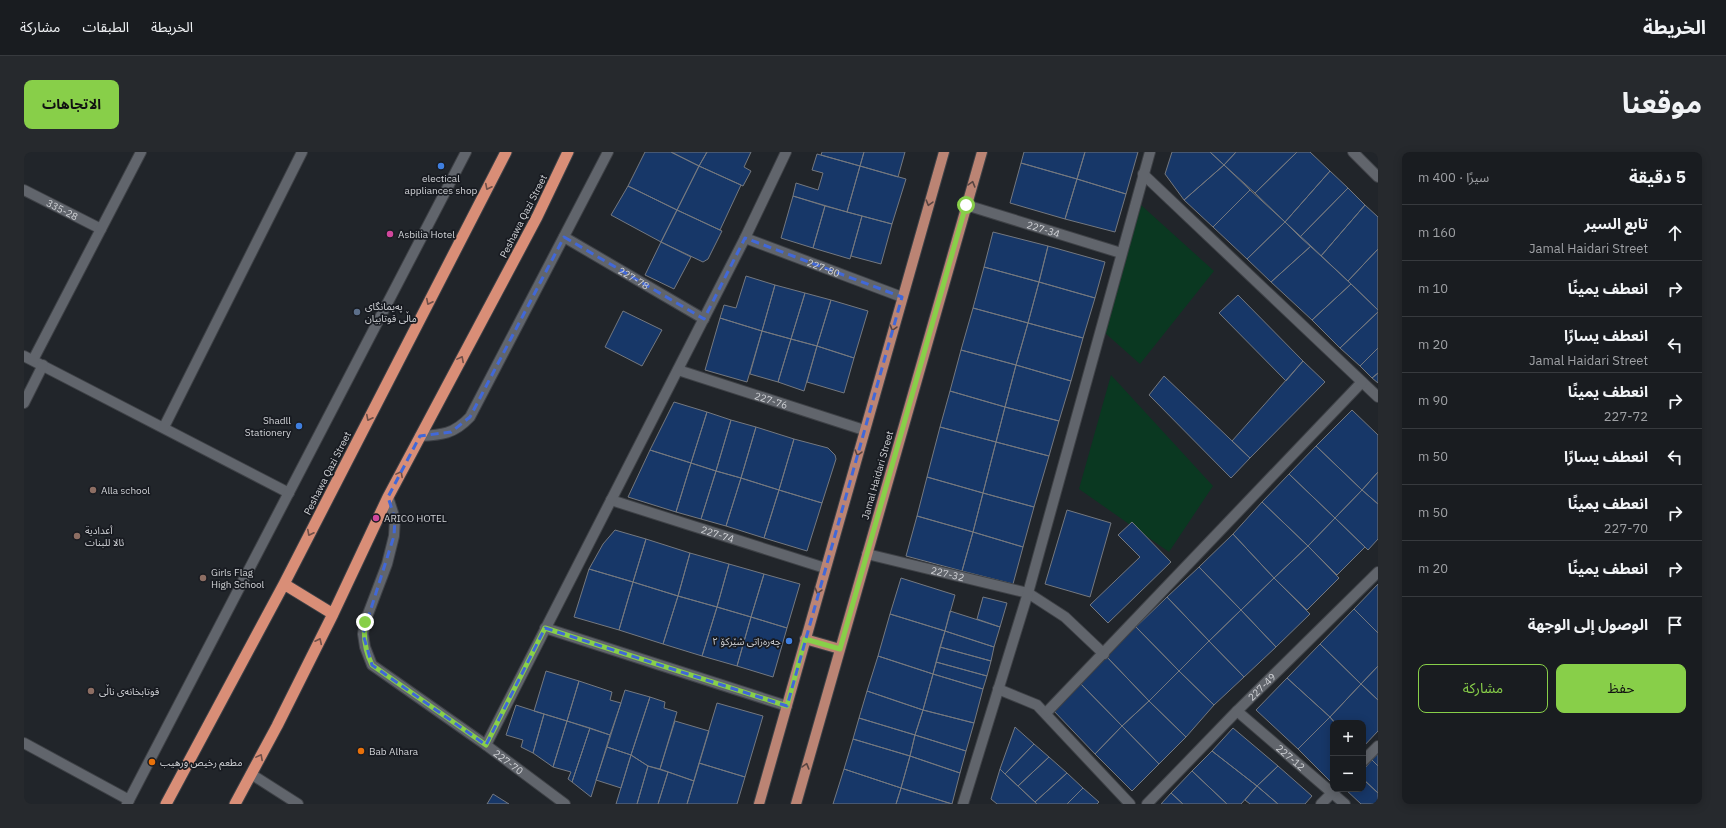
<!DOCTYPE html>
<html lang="ar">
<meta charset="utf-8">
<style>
:root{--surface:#191c20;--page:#26292d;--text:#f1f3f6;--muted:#9fa1a5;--line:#373a3e;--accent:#88cf49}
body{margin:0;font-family:"IBM Plex Sans","Noto Sans Arabic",sans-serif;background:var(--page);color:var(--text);direction:rtl}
.controls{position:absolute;right:12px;bottom:12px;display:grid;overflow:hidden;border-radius:8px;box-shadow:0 2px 10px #0003}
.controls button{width:36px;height:36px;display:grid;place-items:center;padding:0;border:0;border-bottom:1px solid var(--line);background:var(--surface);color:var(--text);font:20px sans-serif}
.stop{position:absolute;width:12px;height:12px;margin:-9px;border:3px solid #88cf49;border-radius:50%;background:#fff}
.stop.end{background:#88cf49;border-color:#fff;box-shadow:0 1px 4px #0008}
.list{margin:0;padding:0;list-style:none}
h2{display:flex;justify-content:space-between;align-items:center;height:52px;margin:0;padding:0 16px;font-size:17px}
h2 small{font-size:13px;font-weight:400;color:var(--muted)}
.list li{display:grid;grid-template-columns:26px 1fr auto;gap:12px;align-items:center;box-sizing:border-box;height:56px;padding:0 16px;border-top:1px solid var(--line)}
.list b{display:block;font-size:15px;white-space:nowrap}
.list p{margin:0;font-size:13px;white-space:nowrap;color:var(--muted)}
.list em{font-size:13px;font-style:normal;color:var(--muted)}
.actions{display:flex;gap:8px;padding:12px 16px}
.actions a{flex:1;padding:9px 0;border:1px solid var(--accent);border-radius:8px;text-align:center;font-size:14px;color:var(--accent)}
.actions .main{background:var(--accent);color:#111}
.icon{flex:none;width:22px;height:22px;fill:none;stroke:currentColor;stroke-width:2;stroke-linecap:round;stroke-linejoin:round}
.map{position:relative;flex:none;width:1354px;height:652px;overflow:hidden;direction:ltr;border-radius:8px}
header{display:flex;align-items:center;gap:24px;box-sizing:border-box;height:56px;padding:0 20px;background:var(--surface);border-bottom:1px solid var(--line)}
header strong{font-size:19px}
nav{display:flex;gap:22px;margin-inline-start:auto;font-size:14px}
.intro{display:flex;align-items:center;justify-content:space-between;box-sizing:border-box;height:96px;padding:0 24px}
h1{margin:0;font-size:28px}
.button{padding:10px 18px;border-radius:8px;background:var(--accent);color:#111;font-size:14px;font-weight:700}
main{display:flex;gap:24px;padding:0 24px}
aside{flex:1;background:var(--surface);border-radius:8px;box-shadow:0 2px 10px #0003}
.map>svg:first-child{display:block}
.green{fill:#0a3821}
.building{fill:#173768;stroke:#74787f}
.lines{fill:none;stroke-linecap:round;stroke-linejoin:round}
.minor-casing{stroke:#3e4146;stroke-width:12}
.tertiary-casing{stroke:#3e4146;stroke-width:12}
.primary-casing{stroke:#3e4146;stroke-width:12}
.trunk-casing{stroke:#3e4146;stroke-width:13}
.minor{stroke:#61656c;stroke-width:10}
.tertiary{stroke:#61656c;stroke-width:10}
.primary{stroke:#bb8474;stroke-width:10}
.trunk{stroke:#d98e77;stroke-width:11}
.oneway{stroke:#594542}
.oneway2{stroke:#6f4f48}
.route{stroke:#88cf49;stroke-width:5}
.marked{fill:none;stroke:#4168d8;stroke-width:3;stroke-dasharray:8 5;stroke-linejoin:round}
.shop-dot{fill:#3f7fe0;stroke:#181b21;stroke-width:1.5}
.hotel-dot{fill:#d1479c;stroke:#181b21;stroke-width:1.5}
.service-dot{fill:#5c6f8a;stroke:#181b21;stroke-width:1.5}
.education-dot{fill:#8d6e63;stroke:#181b21;stroke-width:1.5}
.food-dot{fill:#e8710a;stroke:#181b21;stroke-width:1.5}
.labels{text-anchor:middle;stroke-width:3.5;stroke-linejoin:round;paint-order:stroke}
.poi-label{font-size:10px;fill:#d0d2d6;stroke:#181b21;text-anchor:start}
.street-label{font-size:10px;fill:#d0d2d6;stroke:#181b21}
</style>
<header>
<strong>الخريطة</strong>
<nav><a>الخريطة</a><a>الطبقات</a><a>مشاركة</a></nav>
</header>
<div class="intro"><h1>موقعنا</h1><a class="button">الاتجاهات</a></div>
<main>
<aside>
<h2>5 دقيقة<small>سيرًا · 400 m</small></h2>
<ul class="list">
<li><svg class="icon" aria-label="ahead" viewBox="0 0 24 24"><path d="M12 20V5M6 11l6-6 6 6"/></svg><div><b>تابع السير</b><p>Jamal Haidari Street</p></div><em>160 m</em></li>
<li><svg class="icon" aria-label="right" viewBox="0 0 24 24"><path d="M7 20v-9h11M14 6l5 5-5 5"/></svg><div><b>انعطف يمينًا</b></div><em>10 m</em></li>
<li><svg class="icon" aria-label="left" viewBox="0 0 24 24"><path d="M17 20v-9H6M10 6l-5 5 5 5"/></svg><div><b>انعطف يسارًا</b><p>Jamal Haidari Street</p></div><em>20 m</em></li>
<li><svg class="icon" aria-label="right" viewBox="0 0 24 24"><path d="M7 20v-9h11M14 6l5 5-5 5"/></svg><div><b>انعطف يمينًا</b><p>227-72</p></div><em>90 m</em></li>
<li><svg class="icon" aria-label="left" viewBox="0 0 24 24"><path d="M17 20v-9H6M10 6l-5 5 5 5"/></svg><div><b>انعطف يسارًا</b></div><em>50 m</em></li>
<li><svg class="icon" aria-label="right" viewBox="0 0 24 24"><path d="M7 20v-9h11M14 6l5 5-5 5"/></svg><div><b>انعطف يمينًا</b><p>227-70</p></div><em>50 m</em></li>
<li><svg class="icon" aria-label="right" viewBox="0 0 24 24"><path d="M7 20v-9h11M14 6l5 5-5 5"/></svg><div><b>انعطف يمينًا</b></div><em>20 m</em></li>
<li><svg class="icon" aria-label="arrive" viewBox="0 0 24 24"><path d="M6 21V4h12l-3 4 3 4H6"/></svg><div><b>الوصول إلى الوجهة</b></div></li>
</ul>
<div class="actions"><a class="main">حفظ</a><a>مشاركة</a></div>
</aside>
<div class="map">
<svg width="1354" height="652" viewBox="0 0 1354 652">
<rect width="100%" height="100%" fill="#21252a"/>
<path class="green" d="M1117,53L1190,119L1116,212L1080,180Z
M1087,223L1189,334L1145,400L1055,337Z"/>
<path class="building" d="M621,0H647L675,14L653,58L604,34Z
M647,0H683L675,14Z
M683,0H727L720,15L727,19L719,34L675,14Z
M798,0H840L836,14L797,3Z
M840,0H881L874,25L836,14Z
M1000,0H1061L1053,27L997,11Z
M1061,0H1114L1102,42L1053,27Z
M1148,0H1186L1200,13L1160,48L1141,22Z
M1186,0H1212L1200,13Z
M1212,0H1273L1231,41L1200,13Z
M1273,0H1286L1306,19L1261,70L1231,41Z
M793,2L836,14L823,60L769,44L772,31L794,38L799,21L788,18Z
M997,11L1053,27L1041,67L986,51Z
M1200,13L1226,38L1189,75L1160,48Z
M675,14L717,33L696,78L653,58Z
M836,14L882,27L868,72L823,60Z
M1306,19L1324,36L1276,85L1261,70Z
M1053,27L1102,42L1091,80L1041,67Z
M604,34L653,58L637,90L587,63Z
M1324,36L1341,53L1297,104L1276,85Z
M1226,38L1261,70L1223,107L1189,75Z
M769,44L801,54L789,96L757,86Z
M1341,53L1354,65V97L1324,129L1297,104Z
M801,54L838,64L826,107L789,96Z
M653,58L698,79L684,107L679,110L637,90Z
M838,64L868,72L857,112L827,104Z
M1261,70L1287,94L1247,130L1223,107Z
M969,80L1024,94L1015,130L960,115Z
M637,90L667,105L650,137L621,123Z
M1024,94L1081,110L1071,146L1015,130Z
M1287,94L1327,132L1288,168L1247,130Z
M1354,97V158L1324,129Z
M960,115L1015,130L1004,171L949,156Z
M722,124L751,133L738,179L696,166L700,153L712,156Z
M1015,130L1071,146L1059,186L1004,171Z
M1327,132L1354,158V160L1316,196L1288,168Z
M751,133L781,141L767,187L738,179Z
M781,141L807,148L793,194L767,187Z
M1214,143L1279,209L1262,229L1195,161Z
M807,148L844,159L830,206L793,194Z
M949,156L1004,171L992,213L937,198Z
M599,159L638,178L618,214L581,195Z
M1354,160V196L1336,214L1316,196Z
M696,166L738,179L723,230L681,218Z
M1004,171L1059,186L1047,229L992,213Z
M738,179L767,187L754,230L726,222Z
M767,187L793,194L780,239L754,230Z
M793,194L830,206L820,241L783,230Z
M1354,196V221L1348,226L1336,214Z
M937,198L992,213L981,255L926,239Z
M1279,209L1301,230L1226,306L1208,289Z
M992,213L1047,229L1035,269L981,255Z
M1354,221V231L1348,226Z
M1140,224L1226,306L1207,326L1125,243Z
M926,239L981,255L972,290L916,275Z
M650,250L683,260L667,311L626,298Z
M981,255L1035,269L1025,304L972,290Z
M1328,258L1354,283V320L1338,338L1292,294Z
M683,260L707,268L692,319L667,311Z
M707,268L732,275L717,326L692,319Z
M732,275L770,287L755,338L717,326Z
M916,275L972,290L959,341L903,325Z
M770,287L804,296L811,303L812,307L798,351L755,338Z
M972,290L1025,304L1010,355L959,341Z
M1292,294L1338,338L1311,366L1265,322Z
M626,298L667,311L652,360L604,345Z
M667,311L692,319L677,367L652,360Z
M692,319L717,326L702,374L677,367Z
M1354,320V352L1338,338Z
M1265,322L1311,366L1284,394L1238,350Z
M903,325L959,341L949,380L893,364Z
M717,326L755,338L740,386L702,374Z
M755,338L798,351L783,399L740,386Z
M1338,338L1354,352V387L1344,398L1311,366Z
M959,341L1010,355L999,395L949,380Z
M1238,350L1284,394L1250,426L1209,382Z
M1043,358L1087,371L1066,445L1021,432Z
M893,364L949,380L938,419L882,404Z
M1311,366L1341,395L1313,423L1284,394Z
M1108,370L1147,410L1084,471L1066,453L1116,405L1094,383Z
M591,378L622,387L609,430L565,417L579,392Z
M949,380L999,395L989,432L938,419Z
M1209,382L1250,426L1217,458L1175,415Z
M622,387L666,401L654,444L609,430Z
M1284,394L1315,426L1283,458L1250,426Z
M666,401L705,412L693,455L654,444Z
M705,412L740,422L727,465L693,455Z
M1175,415L1217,458L1185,489L1143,445Z
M565,417L609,430L595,478L550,465Z
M740,422L776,432L763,476L727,465Z
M877,426L931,443L921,479L866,462Z
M1250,426L1286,462L1252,495L1217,458Z
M609,430L654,444L639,492L595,478Z
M1354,432V481L1330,457Z
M654,444L693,455L678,504L639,492Z
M959,445L983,451L976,475L953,467Z
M1143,445L1185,489L1155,519L1112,475Z
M693,455L727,465L713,514L678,504Z
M1330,457L1354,481V514L1337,532L1296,492Z
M1217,458L1252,495L1220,525L1185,489Z
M926,459L976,475L970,495L921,479Z
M866,462L921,479L909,522L854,504Z
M727,465L763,476L749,525L713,514Z
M1112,475L1155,519L1125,549L1082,504Z
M921,479L970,495L967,509L916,495Z
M1185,489L1220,525L1190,553L1155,519Z
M1296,492L1337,532L1306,565L1263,526Z
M916,495L967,509L963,524L912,510Z
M854,504L909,522L899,558L843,539Z
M1082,504L1125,549L1098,574L1055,530Z
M912,510L963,524L959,537L909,522Z
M1354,514V548L1337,532Z
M522,519L555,529L543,569L510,559Z
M1155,519L1190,553L1162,585L1125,549Z
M909,522L959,537L950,571L899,558Z
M1263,526L1306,565L1274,597L1232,558Z
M555,529L588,540L586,548L597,551L586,583L543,569Z
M1055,530L1098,574L1071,602L1028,557Z
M1337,532L1354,548V579L1339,595V571H1311L1306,565Z
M601,538L626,545L607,603L583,595Z
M843,539L899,558L891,583L835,566Z
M626,545L641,550L640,556L653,560L636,617L624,614L607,603Z
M1125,549L1162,585L1135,612L1098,574Z
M693,551L739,564L721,625L675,611Z
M492,553L520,562L509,601L497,595L499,588L482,583Z
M899,558L950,571L942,599L891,583Z
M520,562L543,569L529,615L509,601Z
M1306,565L1311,571H1309V626L1306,629L1274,597Z
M835,566L891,583L886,604L829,587Z
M543,569L566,576L548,630L544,627L547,620L529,615Z
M651,569L685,579L670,629L636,617Z
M1098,574L1135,612L1108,639L1071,602Z
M991,575L1010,592L981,622L976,617Z
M566,576L586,583L567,645L548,630Z
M1209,576L1254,614L1233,634L1188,599Z
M891,583L942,599L936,621L886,604Z
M829,587L886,604L877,636L820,617Z
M1010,592L1025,605L994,634L981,622Z
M583,595L607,603L597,636L572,628Z
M1188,599L1233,634L1217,652H1203L1168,619Z
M1354,602V614L1348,608Z
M607,603L624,614L613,652H592Z
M886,604L936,621L928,652L877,636Z
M1025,605L1043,621L1011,650L994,634Z
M1348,608L1354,614V641L1339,627V618Z
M675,611L721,625L713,652H663Z
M624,614L644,620L634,652H613Z
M1254,614L1288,644L1281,652H1254L1233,634Z
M820,617L877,636L872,652H809Z
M976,617L981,622L1013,652H973L967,647Z
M1168,619L1203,652H1159L1147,641Z
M644,620L670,629L663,652H634Z
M1043,621L1059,636L1043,652H1013L1011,650Z
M1339,627L1354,641V652H1337L1321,637H1339Z
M1233,634L1254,652H1226L1221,648Z
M877,636L928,652H872Z
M1059,636L1075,650L1073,652H1043Z
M1147,641L1159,652H1137Z
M469,642L485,652H463Z"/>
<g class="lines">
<g class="minor-casing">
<g id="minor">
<path d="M1329,0L1354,25"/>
<path d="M1119,22L1354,245"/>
<path id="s1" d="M0,38L77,77"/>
<path id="s2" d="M942,53L1097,101"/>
<path id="s3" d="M540,85L680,167"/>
<path id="s4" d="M721,86L878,145"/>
<path d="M0,204L265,341"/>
<path d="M9,208L117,0"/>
<path id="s5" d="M654,218L840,278"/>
<path d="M0,251L19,213"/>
<path d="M140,275L278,0"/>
<path id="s6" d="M364,345L371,367L370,384L363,412L341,470L339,482L341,495L348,513L462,593L541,652"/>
<path id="s7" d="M587,348L801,416"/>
<path id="s8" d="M843,402L1004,441L1041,465L1080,502"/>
<path d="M521,476L763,554"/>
<path d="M974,537L1013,553L1106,652"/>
<path id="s9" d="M1213,559L1321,652"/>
<path d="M1022,561L1338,230"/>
<path d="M0,591L105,648"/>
<path d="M462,593L721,86L762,0"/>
<path d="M1339,609L1354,594"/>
<path d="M227,622L274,652"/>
<path d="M939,652L1004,441L1126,0"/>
<path id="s10" d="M1123,652L1213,559L1354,420"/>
<path d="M1297,652L1312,637"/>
</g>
</g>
<g class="tertiary-casing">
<path id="tertiary" d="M396,284C418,283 430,282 446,265L584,0
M103,652L442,0"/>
</g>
<g class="primary-casing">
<path id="primary" d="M781,487L816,497
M735,652L920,0
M772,652L958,0"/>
</g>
<g class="trunk-casing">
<path id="trunk" d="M260,432L309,462
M142,652L260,432L482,0
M211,652L253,574L309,462L364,345L513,65L544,0"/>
</g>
<use href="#minor" class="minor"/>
<use href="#tertiary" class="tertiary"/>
<use href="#primary" class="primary"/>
<use href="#trunk" class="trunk"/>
</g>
<defs><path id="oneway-chevron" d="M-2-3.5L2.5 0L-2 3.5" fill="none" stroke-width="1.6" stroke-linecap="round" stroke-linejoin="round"/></defs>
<g class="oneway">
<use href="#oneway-chevron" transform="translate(948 32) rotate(-74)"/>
<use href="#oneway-chevron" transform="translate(905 51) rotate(106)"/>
<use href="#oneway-chevron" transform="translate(869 176) rotate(106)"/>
<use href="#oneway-chevron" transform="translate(834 301) rotate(106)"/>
<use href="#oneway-chevron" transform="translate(794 439) rotate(106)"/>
<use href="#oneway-chevron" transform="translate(782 614) rotate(-74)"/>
</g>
<g class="oneway2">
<use href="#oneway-chevron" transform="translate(464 35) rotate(117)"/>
<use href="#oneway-chevron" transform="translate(405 150) rotate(117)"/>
<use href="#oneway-chevron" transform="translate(437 207) rotate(-62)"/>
<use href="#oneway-chevron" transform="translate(345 266) rotate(117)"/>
<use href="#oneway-chevron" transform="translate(376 322) rotate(-62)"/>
<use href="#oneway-chevron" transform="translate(286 381) rotate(117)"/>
<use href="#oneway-chevron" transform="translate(295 489) rotate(-64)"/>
<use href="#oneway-chevron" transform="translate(236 605) rotate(-62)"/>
</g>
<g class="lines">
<path class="route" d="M341,470C339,486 341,499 348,513L462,593L521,476L763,554L781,487L816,497L942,53"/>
</g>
<path class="marked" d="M540,85L680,167L721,86L878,145L763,554L521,476L462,593L348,513L339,482L370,384L371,367L364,345L396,284L427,280L446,265Z"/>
<g class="shop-dot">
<circle cx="417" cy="14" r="4"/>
<circle cx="275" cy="274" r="4"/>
<circle cx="765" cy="489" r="4"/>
</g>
<g class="hotel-dot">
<circle cx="366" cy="82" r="4"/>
<circle cx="352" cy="366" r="4"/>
</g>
<circle class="service-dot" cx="333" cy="160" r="4"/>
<g class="education-dot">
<circle cx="69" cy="338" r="4"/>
<circle cx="53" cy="384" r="4"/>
<circle cx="179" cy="426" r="4"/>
<circle cx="67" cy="539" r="4"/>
</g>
<g class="food-dot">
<circle cx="337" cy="599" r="4"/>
<circle cx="128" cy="610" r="4"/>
</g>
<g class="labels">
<g class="poi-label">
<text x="417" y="30" text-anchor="middle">electical<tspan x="417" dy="12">appliances shop</tspan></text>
<text x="374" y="86">Asbilia Hotel</text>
<text x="341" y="158">پەیمانگای<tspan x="341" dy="12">ماڵی قوتابیان</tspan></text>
<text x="267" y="272" text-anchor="end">Shadll<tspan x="267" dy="12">Stationery</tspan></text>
<text x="77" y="342">Alla school</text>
<text x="360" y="370">ARICO HOTEL</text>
<text x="61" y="382">أعدادية<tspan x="61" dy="12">ئالا للبنات</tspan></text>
<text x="187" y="424">Girls Flag<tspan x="187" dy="12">High School</tspan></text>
<text x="757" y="493" text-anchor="end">چەرەزاتی شێرکۆ ٢</text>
<text x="75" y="543">قوتابخانەی ناڵی</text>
<text x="345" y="603">Bab Alhara</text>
<text x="136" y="614">مطعم رخيص ورهيب</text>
</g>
<g class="street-label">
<text dy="4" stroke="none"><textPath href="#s1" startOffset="43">335-28</textPath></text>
<text transform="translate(499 64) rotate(-63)" y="4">Peshawa Qazi Street</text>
<text dy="4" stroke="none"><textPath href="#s2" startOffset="81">227-34</textPath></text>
<text dy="4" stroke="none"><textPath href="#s4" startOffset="84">227-80</textPath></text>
<text dy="4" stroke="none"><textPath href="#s3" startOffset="81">227-78</textPath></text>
<text dy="4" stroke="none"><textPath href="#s5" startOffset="98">227-76</textPath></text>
<text transform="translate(303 321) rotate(-63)" y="4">Peshawa Qazi Street</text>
<text transform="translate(853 323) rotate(-74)" y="4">Jamal Haidari Street</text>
<text dy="4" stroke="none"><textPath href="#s7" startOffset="112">227-74</textPath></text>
<text dy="4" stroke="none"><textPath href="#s8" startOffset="83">227-32</textPath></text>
<text dy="4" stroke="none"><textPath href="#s10" startOffset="164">227-49</textPath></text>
<text dy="4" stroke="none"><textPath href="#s9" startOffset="71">227-12</textPath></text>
<text dy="4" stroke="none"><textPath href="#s6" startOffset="343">227-70</textPath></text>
</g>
</g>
</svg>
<div class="controls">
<button>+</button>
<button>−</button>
</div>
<div class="stop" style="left:942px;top:53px"></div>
<div class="stop end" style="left:341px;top:470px"></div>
</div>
</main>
